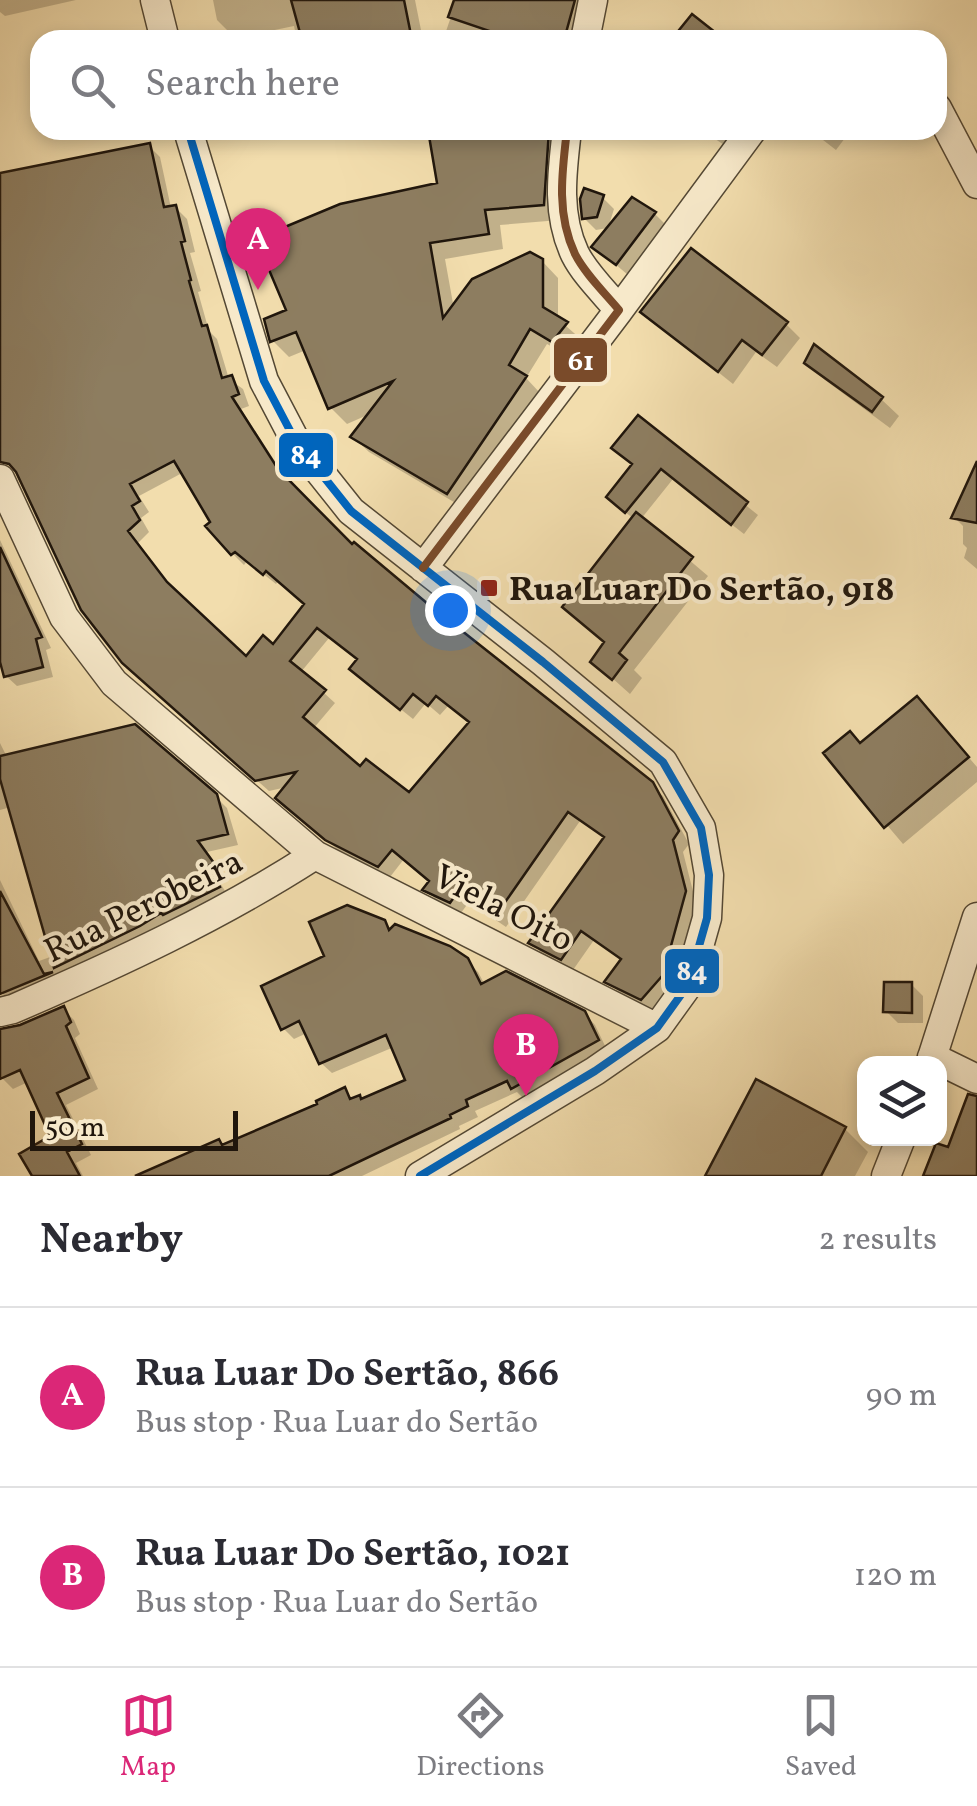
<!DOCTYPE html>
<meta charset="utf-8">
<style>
:root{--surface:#fff;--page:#f7f7f7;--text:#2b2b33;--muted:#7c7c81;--line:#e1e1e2;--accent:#db2777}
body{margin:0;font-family:Vollkorn,serif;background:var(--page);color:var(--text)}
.controls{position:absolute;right:30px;bottom:30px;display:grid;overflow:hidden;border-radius:20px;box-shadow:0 5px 15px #0003}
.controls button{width:90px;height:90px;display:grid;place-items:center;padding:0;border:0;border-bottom:2px solid var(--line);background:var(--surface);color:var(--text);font:50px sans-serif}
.scale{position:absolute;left:30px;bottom:25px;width:208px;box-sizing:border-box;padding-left:10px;border:5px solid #20160c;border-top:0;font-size:28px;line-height:35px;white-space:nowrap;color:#20160c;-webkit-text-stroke:8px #f7e9ca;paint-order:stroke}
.you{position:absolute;left:450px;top:610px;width:35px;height:35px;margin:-25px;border:8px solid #fff;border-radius:50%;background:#1a73e8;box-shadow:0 0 0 15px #1a73e833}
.badge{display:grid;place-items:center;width:65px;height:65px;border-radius:50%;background:var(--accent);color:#fff;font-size:32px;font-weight:700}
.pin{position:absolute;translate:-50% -82px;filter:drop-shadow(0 2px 5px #0008)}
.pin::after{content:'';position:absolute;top:52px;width:35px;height:30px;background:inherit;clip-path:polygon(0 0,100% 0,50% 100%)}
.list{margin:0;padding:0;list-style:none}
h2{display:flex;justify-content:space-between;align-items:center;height:130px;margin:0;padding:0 40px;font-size:42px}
h2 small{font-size:32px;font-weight:400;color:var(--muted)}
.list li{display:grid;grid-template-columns:65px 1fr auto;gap:30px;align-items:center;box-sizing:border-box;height:180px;padding:0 40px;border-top:2px solid var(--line)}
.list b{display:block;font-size:38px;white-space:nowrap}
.list p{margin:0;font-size:32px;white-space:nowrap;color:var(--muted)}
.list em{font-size:32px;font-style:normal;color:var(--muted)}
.icon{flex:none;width:55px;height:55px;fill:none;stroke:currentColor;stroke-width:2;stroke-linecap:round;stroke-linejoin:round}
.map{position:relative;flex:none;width:977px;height:1176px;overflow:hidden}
.search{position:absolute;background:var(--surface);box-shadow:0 5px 15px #0003;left:30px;right:30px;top:30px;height:110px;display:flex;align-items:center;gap:25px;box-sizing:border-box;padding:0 35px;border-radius:30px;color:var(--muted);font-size:38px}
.sheet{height:490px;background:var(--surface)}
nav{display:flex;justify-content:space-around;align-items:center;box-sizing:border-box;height:140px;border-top:2px solid var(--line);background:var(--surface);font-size:28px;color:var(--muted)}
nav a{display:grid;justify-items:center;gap:5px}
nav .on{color:var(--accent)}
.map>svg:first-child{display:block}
.shadow{fill:#0003;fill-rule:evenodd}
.building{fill:#8d7d60;stroke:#20160c;stroke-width:2.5;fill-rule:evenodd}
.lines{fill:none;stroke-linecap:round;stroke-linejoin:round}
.street-casing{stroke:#544834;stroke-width:31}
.street{stroke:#f7e9ca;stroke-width:28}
.bus-1-casing{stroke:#f7e9ca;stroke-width:15}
.bus-2-casing{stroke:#f7e9ca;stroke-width:15}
.bus-1{stroke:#0065bd;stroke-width:8}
.bus-2{stroke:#7a4b2a;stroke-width:8}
.poi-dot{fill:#8f2418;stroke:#f7e9ca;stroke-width:4}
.labels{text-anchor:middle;stroke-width:8;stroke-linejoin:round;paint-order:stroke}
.poi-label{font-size:35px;font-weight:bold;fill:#20160c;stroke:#f7e9ca;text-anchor:start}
.street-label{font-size:35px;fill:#20160c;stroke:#f7e9ca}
.line-badge{stroke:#f7e9ca;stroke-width:4}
.badge-label{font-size:28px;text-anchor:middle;font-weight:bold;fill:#fff}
</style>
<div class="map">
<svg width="977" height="1176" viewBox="0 0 977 1176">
<rect width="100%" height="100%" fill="#f2ddad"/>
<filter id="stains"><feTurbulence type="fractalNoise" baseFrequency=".002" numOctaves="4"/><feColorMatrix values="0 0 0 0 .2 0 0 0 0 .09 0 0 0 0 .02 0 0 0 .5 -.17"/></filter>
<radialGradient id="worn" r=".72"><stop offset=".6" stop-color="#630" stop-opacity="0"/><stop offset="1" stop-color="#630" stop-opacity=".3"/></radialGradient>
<path class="shadow" d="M0,0H76L5,16L0,12Z
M213,0H415L423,40H297L294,26L235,38L217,20Z
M462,0H590L584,40H443L456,2Z
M247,130H275L252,135Z
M430,130H568L560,220L500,225L503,249L445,259L454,309L542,261L558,278V319L582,340L569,356L547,344L526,378L541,394L464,508L369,452L353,437L372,413L347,424L331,408L306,350L289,357L273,341L290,311L440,185Z
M702,130H739L727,147Z
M810,130H851L836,150Z
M149,146L160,157L171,208L175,207L187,219L195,252L190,253L201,291L198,292L209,331L217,339L229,379L243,389L249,406L241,409L289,483L353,548L663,796L689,844L683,852L696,903L674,987L653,1010L619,992L608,982L623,961L594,940L573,970L542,954L532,943L606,839L580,821L506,927L469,902L461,913L436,900L426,889L432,882L404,859L390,877L339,851L289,808L287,787L269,791L136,674L0,417V176ZM184,472L213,523L208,526L233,554L244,565L247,561L276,584L279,580L307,605L273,648L246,660L175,594L137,544L149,532L141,518L149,512L139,496ZM329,638L359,660L363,679L413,719L426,703L440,715L449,705L471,723L410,796L360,770L313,729L335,703L301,672Z
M603,198L614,209L608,228L596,230L584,218Z
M655,214L666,225L628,275L594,246Z
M643,312L786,324L800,338L777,367L756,352L733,384Z
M807,363L881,399L899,416L890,428L825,380Z
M638,419L758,515L744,534L673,479L641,519L708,576L634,670L642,678L630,694L593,661L606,643L634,519L620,508L634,466L614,448Z
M977,491V569L964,558L967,548L963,544V526L954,517Z
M0,540L51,648L46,650L53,677L17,686L6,676L3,664L0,665Z
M934,717L977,767V782L903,844L826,753L861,745Z
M0,743L7,757L215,796L227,808L238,845L207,852L223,875L217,878L230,899L12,1004L0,991V880L39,961L53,956L11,807L0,810Z
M383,922L392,931L466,960L478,972L485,985L584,1013L595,1025L608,1052L523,1098L517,1092L475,1111L478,1117L459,1126L460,1129L362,1176H142L224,1147L321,1106L344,1090L354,1100L362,1101L408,1081L394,1047L332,1073L321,1063L307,1033L294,1039L283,1028L328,957Z
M911,984L923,996V1023H898L886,1011Z
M63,1009L74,1020L80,1034L75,1038L98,1089L66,1105L91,1155L76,1163L83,1176H34L53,1137L28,1082L13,1089L2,1078L0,1033Z
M845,1129L868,1152L855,1176H708Z"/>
<path class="building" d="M291,0H404L412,40H302Z
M454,0H575L564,40H516L448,17Z
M692,14L725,40H671Z
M428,130H549L544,205L485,210L489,234L430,243L443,318L472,279L530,252L543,259V307L568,322L552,342L530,329L509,365L527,376L447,494L350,437L393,381L328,409L296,332L270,342L264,319L286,310L256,239L340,204L437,183Z
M150,143L164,207L176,205L185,241L181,242L191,280L189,281L202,326L207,325L222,378L232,375L239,394L232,397L278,469L352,544L354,542L428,604L653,782L679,831L673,840L686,891L663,975L641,1000L604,982L621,959L581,931L561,960L528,943L604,837L568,812L494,918L457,893L450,903L422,890L429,881L392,850L378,867L325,840L275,798L296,772L255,781L122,663L81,610L16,472L9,464L0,462V173ZM174,461L210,522L205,526L231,555L235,552L263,575L266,571L304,604L273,644L263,635L246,656L167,582L128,531L140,520L132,506L140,501L130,484ZM317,628L357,659L349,669L400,710L413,694L428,706L436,696L469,722L409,792L366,759L360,766L303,717L326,690L290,661Z
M584,188L604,195L597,217L582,219L580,199Z
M632,197L656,212L616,265L591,247Z
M691,248L788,322L762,355L742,340L718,372L640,312Z
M814,344L883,397L872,412L804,363Z
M638,415L748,502L731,525L661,469L625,513L606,497L632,464L611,448Z
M977,461V523L951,518Z
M636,512L693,557L619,653L627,660L612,680L590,662L604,642L562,607Z
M0,547L42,637L36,639L43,667L4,677L0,662Z
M917,696L969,757L884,828L823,753L850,731L860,743Z
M135,724L217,794L228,834L198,841L214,863L208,866L220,887L163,915L161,913L140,926L54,968L0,779V756Z
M0,891L44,974L53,972L0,994Z
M347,905L385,920L389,930L395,924L450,946L468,958L481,984L506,971L585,1011L599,1040L511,1089L507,1081L466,1100L468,1106L450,1115L451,1118L329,1176H135L219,1139L222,1145L317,1104L316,1101L345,1087L350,1099L360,1095L361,1099L405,1080L386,1035L319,1064L299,1021L281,1030L261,986L324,956L309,922Z
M884,982H912V1013L883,1012Z
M64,1006L71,1022L66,1026L89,1078L57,1093L82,1144L67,1152L80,1176H32L19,1154L50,1136L20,1070L0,1079V1029L20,1025Z
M756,1079L846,1127L821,1176H705Z
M968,1094L977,1096V1176H923L936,1143L948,1147Z"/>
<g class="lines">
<g class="street-casing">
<path id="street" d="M155,0L165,40
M585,40L593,0
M937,108L977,184
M188,130L264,381L296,442L351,511L543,662L663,762L701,828L709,875L707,918L688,985L657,1028L595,1071L420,1176
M619,310L752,130
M0,479L64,617L114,683L315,855L657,1028
M423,568L619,310C605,293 585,274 575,254C556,214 562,172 567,130
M0,1012L13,1009C117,964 219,917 315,855
M932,1057L977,1079
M930,1064L977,917
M886,1176L901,1138"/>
</g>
<use href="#street" class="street"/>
<g class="bus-1-casing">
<path id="bus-1" d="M188,130L264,381L296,442L351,511L543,662L663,762L701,828L709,875L707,918L688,985L657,1028L595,1071L420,1176"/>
</g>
<g class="bus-2-casing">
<path id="bus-2" d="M423,568L619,310C605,293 585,274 575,254C556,214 562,172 567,130"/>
</g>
<use href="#bus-1" class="bus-1"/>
<use href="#bus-2" class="bus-2"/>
</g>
<rect class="poi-dot" x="479" y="578" width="20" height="20" rx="5"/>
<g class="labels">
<g class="poi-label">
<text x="509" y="600">Rua Luar Do Sertão, 918</text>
</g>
<g class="street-label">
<text transform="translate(143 905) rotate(-26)" y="12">Rua Perobeira</text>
<text transform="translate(504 907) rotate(27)" y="12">Viela Oito</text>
</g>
</g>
<g class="line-badge">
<rect x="552" y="336" width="57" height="48" rx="10" fill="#7a4b2a"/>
<rect x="277" y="431" width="58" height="48" rx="10" fill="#0065bd"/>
<rect x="663" y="947" width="58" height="48" rx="10" fill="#0065bd"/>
</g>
<g class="badge-label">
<text x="581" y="370">61</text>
<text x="306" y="464">84</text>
<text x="692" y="980">84</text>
</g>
<rect width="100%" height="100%" filter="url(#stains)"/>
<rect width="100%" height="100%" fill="url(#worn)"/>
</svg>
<div class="controls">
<button><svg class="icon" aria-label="layers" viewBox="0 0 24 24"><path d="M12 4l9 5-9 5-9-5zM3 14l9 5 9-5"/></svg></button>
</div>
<div class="scale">50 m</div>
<div class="you"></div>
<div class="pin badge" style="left:258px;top:290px">A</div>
<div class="pin badge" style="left:526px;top:1096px">B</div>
<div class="search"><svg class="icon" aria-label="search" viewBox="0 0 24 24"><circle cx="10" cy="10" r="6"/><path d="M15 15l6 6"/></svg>Search here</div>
</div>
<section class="sheet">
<h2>Nearby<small>2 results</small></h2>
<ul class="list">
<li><span class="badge">A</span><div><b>Rua Luar Do Sertão, 866</b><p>Bus stop · Rua Luar do Sertão</p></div><em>90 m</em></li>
<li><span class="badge">B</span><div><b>Rua Luar Do Sertão, 1021</b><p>Bus stop · Rua Luar do Sertão</p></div><em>120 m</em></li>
</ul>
</section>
<nav>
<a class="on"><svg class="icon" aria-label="map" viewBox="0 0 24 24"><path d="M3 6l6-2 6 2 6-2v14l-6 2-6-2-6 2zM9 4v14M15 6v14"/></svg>Map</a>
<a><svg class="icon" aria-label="directions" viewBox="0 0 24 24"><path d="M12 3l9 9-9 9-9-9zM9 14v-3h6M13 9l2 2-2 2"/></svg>Directions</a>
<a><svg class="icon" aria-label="saved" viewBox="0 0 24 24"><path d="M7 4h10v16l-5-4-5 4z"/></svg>Saved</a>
</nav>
